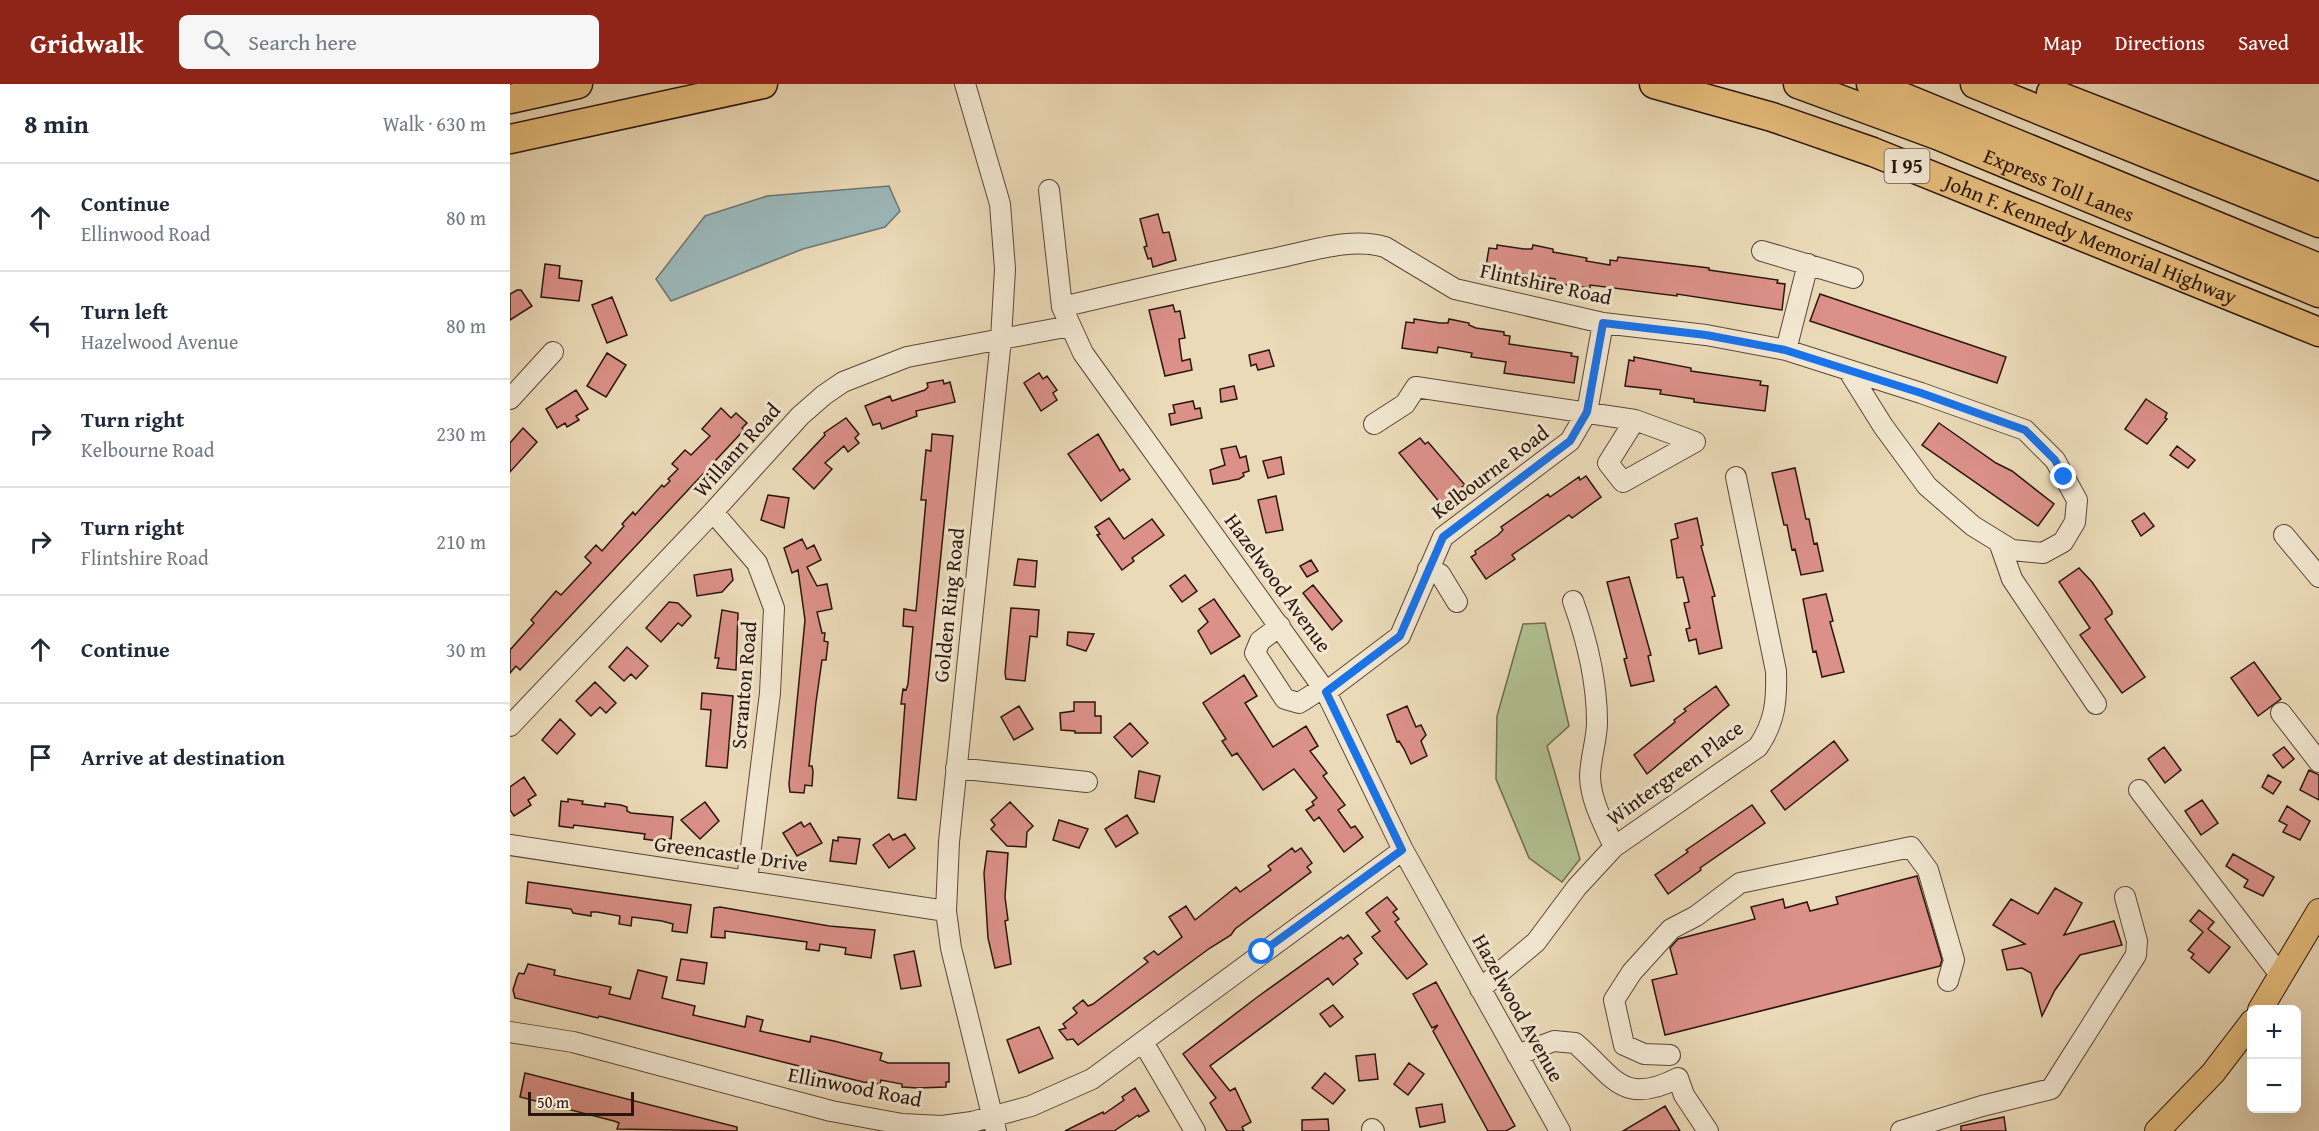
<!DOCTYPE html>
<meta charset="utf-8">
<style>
:root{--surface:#fff;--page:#f6f6f7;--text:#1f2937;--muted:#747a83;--line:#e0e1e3;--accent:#8f2418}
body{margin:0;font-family:"Gentium Book Plus",serif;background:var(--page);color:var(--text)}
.controls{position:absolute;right:18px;bottom:18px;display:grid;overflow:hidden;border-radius:9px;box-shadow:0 6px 24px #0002}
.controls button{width:54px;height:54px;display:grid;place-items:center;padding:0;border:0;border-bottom:2px solid var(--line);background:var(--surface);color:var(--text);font:30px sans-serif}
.scale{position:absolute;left:18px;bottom:15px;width:106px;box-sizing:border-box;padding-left:6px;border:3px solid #2b160d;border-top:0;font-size:16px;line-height:21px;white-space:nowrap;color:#2b160d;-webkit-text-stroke:4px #f2e7d1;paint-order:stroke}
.stop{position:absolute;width:18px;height:18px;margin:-14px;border:4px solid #1a73e8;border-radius:50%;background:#fff}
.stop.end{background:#1a73e8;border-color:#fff;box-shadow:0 2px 6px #0008}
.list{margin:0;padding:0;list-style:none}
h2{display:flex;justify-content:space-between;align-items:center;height:78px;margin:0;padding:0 24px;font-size:26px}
h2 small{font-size:20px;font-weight:400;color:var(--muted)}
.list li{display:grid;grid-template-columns:39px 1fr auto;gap:18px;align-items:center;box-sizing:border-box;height:108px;padding:0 24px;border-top:2px solid var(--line)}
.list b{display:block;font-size:22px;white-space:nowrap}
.list p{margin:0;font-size:20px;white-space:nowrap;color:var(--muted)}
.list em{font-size:20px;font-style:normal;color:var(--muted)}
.icon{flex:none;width:33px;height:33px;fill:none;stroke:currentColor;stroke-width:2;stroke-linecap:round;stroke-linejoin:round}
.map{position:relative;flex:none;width:1809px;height:1047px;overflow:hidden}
header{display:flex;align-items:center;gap:36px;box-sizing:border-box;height:84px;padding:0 30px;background:var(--accent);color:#fff}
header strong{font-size:28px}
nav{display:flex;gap:33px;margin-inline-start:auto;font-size:21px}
.search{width:420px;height:54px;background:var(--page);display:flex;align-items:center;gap:15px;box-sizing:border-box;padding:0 21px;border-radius:9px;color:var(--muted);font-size:22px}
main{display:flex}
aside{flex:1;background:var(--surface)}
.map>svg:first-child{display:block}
.green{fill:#b2c193;stroke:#6e6c50;stroke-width:1.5}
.water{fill:#9cb8b9;stroke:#6f7774;stroke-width:1.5}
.building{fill:#db9088;stroke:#2b160d;stroke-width:1.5}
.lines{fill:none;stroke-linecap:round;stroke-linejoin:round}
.minor-casing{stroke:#5b4738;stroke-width:22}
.major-casing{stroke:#2b160d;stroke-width:26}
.highway-casing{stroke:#2b160d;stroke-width:31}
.minor{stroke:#f2e7d1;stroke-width:20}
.major{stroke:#e6bd7c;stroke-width:24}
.highway{stroke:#e6bd7c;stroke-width:28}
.route{stroke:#1a73e8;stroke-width:8}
.labels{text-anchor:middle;stroke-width:6;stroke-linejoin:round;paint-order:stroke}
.shield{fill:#f2e7d1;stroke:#675548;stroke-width:1.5}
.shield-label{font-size:20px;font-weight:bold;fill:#2b160d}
.street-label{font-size:21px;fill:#2b160d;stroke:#f2e7d1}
</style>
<header>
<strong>Gridwalk</strong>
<div class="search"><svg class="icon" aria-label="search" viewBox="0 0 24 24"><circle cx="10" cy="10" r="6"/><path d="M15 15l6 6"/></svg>Search here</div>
<nav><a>Map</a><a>Directions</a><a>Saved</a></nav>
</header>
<main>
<aside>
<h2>8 min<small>Walk · 630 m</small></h2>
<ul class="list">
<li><svg class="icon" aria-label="ahead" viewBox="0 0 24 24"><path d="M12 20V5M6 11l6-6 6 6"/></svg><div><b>Continue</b><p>Ellinwood Road</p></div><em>80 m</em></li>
<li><svg class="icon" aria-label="left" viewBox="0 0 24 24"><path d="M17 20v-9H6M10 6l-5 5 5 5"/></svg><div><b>Turn left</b><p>Hazelwood Avenue</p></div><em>80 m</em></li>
<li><svg class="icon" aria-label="right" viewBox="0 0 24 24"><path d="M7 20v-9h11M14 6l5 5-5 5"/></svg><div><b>Turn right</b><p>Kelbourne Road</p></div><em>230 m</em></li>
<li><svg class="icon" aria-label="right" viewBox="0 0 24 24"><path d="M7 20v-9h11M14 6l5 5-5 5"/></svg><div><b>Turn right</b><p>Flintshire Road</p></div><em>210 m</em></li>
<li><svg class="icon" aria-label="ahead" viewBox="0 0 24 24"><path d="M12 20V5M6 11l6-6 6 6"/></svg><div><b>Continue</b></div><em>30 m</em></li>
<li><svg class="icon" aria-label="arrive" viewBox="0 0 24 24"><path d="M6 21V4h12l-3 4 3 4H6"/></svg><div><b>Arrive at destination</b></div></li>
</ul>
</aside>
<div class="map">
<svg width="1809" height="1047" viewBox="0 0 1809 1047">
<rect width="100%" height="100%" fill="#ebdab8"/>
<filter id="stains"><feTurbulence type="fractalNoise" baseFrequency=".00333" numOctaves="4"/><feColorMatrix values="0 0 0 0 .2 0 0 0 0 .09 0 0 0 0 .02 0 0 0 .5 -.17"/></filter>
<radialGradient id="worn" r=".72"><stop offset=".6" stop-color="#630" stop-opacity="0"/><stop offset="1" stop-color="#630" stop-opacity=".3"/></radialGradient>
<path class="green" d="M1035,539L1059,642L1037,662L1070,775L1052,798L1019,774L986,695L987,632L1013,540Z"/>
<path class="water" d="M379,102L390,127L375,143L293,165L161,217L146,195L195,132L257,112Z"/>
<path class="building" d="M648,130L653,149L659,148L666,176L643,183L641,174L638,175L634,163L637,162L630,135Z
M987,161L1014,165H1022L1023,161L1043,165V168L1077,174L1076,177L1100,181V176L1107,177L1108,173L1199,184V186L1268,196L1267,199L1275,200L1272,226L1167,210V212L1080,201V204L1045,199V195L1012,190L1011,195L975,189L979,164L987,165Z
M35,180L50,182L49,194L72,197L69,217L31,213Z
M7,206H11L22,222L0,236V210Z
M1310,210L1496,273L1487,299L1300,237Z
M102,213L117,251L97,259L82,221Z
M663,221L665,228L670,227L675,254L669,255L672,277L680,275L682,286L655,292L639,226Z
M904,235L930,239H938L939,235L959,239V241L966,244L994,248V251L1000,252L999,260L1062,269L1061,272L1068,273L1064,299L994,289L996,278L961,273L962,269L928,263L927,269L892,264L896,238L904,239Z
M759,266L764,282L748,286L746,280L741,282L739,271Z
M97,269L116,281L96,313L77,302Z
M1124,273L1181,284V287L1251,297L1250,301L1258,302L1255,327L1184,318V315L1150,310L1151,306L1115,302L1119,276L1124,277Z
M529,289L533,295L537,292L547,306L543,309L547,316L531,327L514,299Z
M433,296L434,300L440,298L445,318L406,327L407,332L372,345L370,339L363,341L355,322L380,312L382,317L415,306L418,303L417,299Z
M724,302L727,315L711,318L710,305Z
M66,306L78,325L66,332L69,336L57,343L55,339L47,344L36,325Z
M1636,315L1657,329L1655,334L1657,335L1637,360L1615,345Z
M683,317L685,325L690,324L692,334L661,341L659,330L665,329L663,321Z
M211,324L221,334L226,329L237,339L232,344L234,346L10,586L6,582L0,589V566L24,539L21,536L46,507L51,511L81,479L75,473L86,461L92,467L114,442L112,440L123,428L125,431L152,401L154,403L160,397L158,395L168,385L162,380L175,366L181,371L200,352L192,345Z
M336,334L349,350L345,354L349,359L338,368L334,362L315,379L322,385L304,405L283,385L315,351L314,349Z
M1429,339L1486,379L1502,387L1544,420L1528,442L1412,361Z
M13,344L27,358L0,388V359Z
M422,350L443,352L406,716L388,714L395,620H391L393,605L396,606L398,600L403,543L393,542L394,525L406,527L416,416H411L416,366L421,367Z
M588,350L610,387L613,385L620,395L591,417L558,370Z
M910,354L915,360L918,358L955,401L952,403L956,409L935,425L889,369Z
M726,362L730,374L736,372L739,387L733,389L734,392L729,395L703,400L700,386L715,381L711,365Z
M1667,362L1685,376L1678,384L1660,371Z
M771,373L774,390L758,394L753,377Z
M1285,384L1296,435H1299L1304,460L1307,459L1313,487L1291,491L1285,465L1282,466L1277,441H1274L1262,389Z
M1076,392L1091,413L1062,434L1059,431L1002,471L1005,475L976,495L961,473L966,470L965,467L988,451L993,446L991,443L1038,410L1040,413L1069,393L1070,396Z
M258,411L279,414L274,444L251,436Z
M766,412L773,446L756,449L748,416Z
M1634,429L1644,442L1631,452L1622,437Z
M599,434L614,455L642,435L654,451L622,474L624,477L612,486L587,451L590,450L585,443Z
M1187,434L1193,461L1191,462L1205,512L1202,513L1212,564L1189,570L1186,555L1179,557L1176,545L1180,544L1174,519L1179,518L1173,493L1167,494L1161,456L1168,454L1165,440Z
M292,455L297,465L304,461L311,476L297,483L307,502L317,500L322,525L307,528L312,549H315L314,557L318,558L316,576H312L306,618L299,682H302L303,687L302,702L295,701L294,709L280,708L279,700L295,536L288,486L282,489L274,464Z
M508,475L527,477L525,503L504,501Z
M801,476L808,487L797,493L790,482Z
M1569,484L1582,498L1602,527V530L1595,535L1635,593L1612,609L1570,551L1580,544L1549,498Z
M221,485L223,496L212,508L187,512L184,491Z
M675,491L687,507L672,518L660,502Z
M1119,493L1141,571L1138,572L1144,597L1121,602L1114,575L1117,574L1097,498Z
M803,501L832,537L822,546L793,509Z
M1316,510L1323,537L1320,538L1334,588L1312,593L1306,567L1303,568L1293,515Z
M704,515L730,552L701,570L688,547L698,538L689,525Z
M159,518L168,519L181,532L172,542L168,539L151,558L136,544Z
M501,524L529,526L527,553L520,552L515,597L496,595L495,589Z
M212,526L228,529L226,586L207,584L209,574H205Z
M558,548L584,550L576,567L557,561Z
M117,563L138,582L126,595L121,590L114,597L99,583Z
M1744,578L1771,615L1748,632L1721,594Z
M734,591L747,612L735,619L763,663L796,642L808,662L800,667L817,689L813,692L835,721L828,726L841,744L845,742L853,753L834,768L809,733L804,737L796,726L804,721L802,718L807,714L784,685L753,706L727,669L722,672L712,657L716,655L693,619Z
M85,598L106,619L96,629L90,623L81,632L66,617Z
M1206,602L1219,621L1137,690L1124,671L1165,638L1164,636L1176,627L1174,625Z
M192,609L223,612L217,684L196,682L201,626L191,625Z
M564,618H585V632H591V649H565V647L551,646L550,629L564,627Z
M509,622L523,645L504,656L491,633Z
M897,622L906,643L911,641L916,651L911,657L917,672L901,680L894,665L889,657L887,658L877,631Z
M50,635L65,650L47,670L32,656Z
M620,639L638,659L622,673L604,653Z
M1324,657L1338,676L1275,726L1261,707Z
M1654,663L1671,686L1655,699L1638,675Z
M1774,663L1784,675L1773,684L1763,671Z
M1799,686L1809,691V716L1790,706Z
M629,687L650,692L644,718L625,714Z
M1758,691L1771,698L1763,710L1752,703Z
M14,693L26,711L18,716L21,721L4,732L0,726V703Z
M58,715L73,717L72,720L95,723V719L111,721L117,723V727L121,729L163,733L161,755L149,753L148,757L134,755L135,750L64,741L63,744L49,742L51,717L58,718Z
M1692,716L1708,739L1691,751L1675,727Z
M195,718L209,737L190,755L171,736Z
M500,718L523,742L517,748L516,763L497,762L481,745L485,741L481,736Z
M1242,721L1255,739L1190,784L1191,786L1158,810L1145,791L1178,768L1176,766Z
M1777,722L1800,737L1790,756L1773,748L1777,741L1769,737Z
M617,731L628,749L606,763L595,745Z
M549,736L578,745L569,764L543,756Z
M291,738L294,743L300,739L312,759L287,772L273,749Z
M379,750L383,756L395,750L405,764L379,784L363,761Z
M328,753L350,755L346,780L320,777L323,756L328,757Z
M782,764L785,768L791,764L802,779L797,783L801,788L725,845L721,851L700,864L568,961L563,955L557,956L549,946L556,944L553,940L567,929L563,924L573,916L578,922L583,920L638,878L634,874L644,867L648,871L672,853L659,833L676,822L685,836L726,803L730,808L761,786L758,782Z
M477,767L498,769L495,813L498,836L495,837L501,880L485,884L478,854L474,789Z
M1723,770L1764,793L1753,812L1734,803L1738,796L1716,782Z
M1407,792L1432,876L1430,882L1155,951L1142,896L1167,890L1160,864L1168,855L1245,835L1241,823L1273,815L1275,824L1297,818L1300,827L1328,820L1326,813Z
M18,798L181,821L177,849L162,847L163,840L152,837L122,833L121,842L109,840L110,832L87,828H81V832L63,829L61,825L16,819Z
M1545,804L1572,819L1554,851L1604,837L1612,861L1570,871L1545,906L1532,932L1521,889L1512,884L1497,886L1492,866L1515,860L1483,841L1501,815L1528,830Z
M877,813L887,825L883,828L889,835L885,838L917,880L897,895L862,853L870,847L856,829Z
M210,823L319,842L365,846L361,874L335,870L336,864L310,860L309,867L296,865L297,858L238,850L215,847V854L201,853L204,824Z
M1689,826L1704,838L1698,845L1720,863L1699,889L1681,874L1684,870L1678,866L1693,848L1680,837Z
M838,851L852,869L844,875L848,880L823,901L818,894L700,982L720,1007L725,1004L741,1038L732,1043L734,1047H717L700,1019L706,1014L673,970L746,914L831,853L833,855Z
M404,867L411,902L391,905L384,871Z
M171,875L197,879L194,900L167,896Z
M18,880L45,886L44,891L101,903L99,910L120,915L128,886L157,893L152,914L185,922L183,931L235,943L237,932L253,936L250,947L300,958L301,952L324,957L372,969L370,976L378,979H439V998H436V1003L408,1004L392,1003V1000L371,996L370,1000L353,998L89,932L88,934L5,914L3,906L7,893L9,889L14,890Z
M926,898L1005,1042L996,1047H978L923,947L928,941L922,944L903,910Z
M823,921L833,933L820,943L810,930Z
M529,943L543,974L509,989L497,956Z
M865,970L868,995L849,997L846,972Z
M899,979L914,990L898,1011L884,1000Z
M15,989L227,1043V1047L107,1045L109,1039L104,1037L10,1013Z
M815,989L835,1006L823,1020L802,1004Z
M625,1004L639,1027L629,1033L628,1031L604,1047H555L593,1028L594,1030L614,1016L612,1013Z
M932,1020L935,1038L910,1043L906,1024Z
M1155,1022L1170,1047H1113Z
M1494,1033L1496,1047H1451V1042Z
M818,1035L819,1047H792V1036Z"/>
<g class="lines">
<g class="minor-casing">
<path id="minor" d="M455,0L490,120L495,185L491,255L439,758L436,827L441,864L486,1047
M539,106L552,223L573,269L816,608L893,766L1050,1047
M1252,167L1343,194
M552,223C624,206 695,189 767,174C801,167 841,153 875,163L945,205L1093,239L1196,251L1276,266L1411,309L1515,346L1545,376L1567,416L1565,438L1553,458L1533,469L1502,466L1463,442L1417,402L1373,342L1338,286
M1276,266L1298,180
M0,315L43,268
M864,340L895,320L906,303L1125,336L1185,358L1113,398L1098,379L1125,336
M203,428L247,479L264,524L260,609L237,796
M1774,451L1809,493
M1489,458L1502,495L1586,620
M918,485L930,490L947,518
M1063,517C1077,556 1087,596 1087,638C1087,656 1080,675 1080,693C1081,718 1094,740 1104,763
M770,542L750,557L745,569L775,615L789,619L813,604
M816,608L890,552L933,453L1060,357L1077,328L1093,239
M1771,629L1809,678
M0,642L203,428L290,332L314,311L333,298L397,273L560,242
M446,684L577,698
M1629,706L1771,892
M0,761L436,827
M970,905L1026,858L1067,803L1104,763L1248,663C1265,638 1267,617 1266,587L1226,393
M0,948L63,958L321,1027L392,1040L432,1042L462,1038L521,1022L582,995L893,766
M633,958L685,1047
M1007,971L1044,957L1065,959C1103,991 1111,1023 1168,994L1174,1011L1198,1047
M1160,971L1134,970L1114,961L1104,916L1122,888L1161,845L1186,832L1230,799L1401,763L1418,786L1444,876L1438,897
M862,1045L864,1047
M1391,1047L1472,1022L1541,1005L1626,871L1627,857L1615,813"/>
</g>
<g class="major-casing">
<path id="major" d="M1750,926L1809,827
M1647,1047L1703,989L1742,938"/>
</g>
<g class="highway-casing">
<g id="highway">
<path id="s1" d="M1144,0L1262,33L1363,68L1809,248"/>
<path id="s2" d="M1288,0L1427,51L1809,209"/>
<path d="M1361,0L1809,184"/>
<path d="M1465,0L1809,139"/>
<path d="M1541,9L1809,113"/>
<path d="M0,15L68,0"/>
<path d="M0,55L253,0"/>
</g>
</g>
<use href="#minor" class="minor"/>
<use href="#major" class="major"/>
<use href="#highway" class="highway"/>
</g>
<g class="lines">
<path class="route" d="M752,868L892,766L816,608L890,552L933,453L1060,357L1077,328L1093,239L1196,251L1275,266L1411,309L1515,346L1545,376L1554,393"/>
</g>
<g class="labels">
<rect class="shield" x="1374.5" y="65" width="45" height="34" rx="4.5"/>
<g class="shield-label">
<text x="1397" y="89">I 95</text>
</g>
<g class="street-label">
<text dy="7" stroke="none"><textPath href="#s2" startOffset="280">Express Toll Lanes</textPath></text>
<text dy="7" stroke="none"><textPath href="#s1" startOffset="464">John F. Kennedy Memorial Highway</textPath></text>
<text transform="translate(1036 200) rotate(12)" y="7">Flintshire Road</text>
<text transform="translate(227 366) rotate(-48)" y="7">Willann Road</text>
<text transform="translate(980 388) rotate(-37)" y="7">Kelbourne Road</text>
<text transform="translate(768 499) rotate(54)" y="7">Hazelwood Avenue</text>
<text transform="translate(439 521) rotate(-84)" y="7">Golden Ring Road</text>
<text transform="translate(234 601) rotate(-85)" y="7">Scranton Road</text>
<text transform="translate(1165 689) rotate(-36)" y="7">Wintergreen Place</text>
<text transform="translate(221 770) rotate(8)" y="7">Greencastle Drive</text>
<text transform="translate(1008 924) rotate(61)" y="7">Hazelwood Avenue</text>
<text transform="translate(345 1003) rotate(11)" y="7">Ellinwood Road</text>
</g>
</g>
<rect width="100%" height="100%" filter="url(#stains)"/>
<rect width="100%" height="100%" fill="url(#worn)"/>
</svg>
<div class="controls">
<button>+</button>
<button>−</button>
</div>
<div class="scale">50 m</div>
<div class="stop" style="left:752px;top:868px"></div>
<div class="stop end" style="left:1554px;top:393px"></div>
</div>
</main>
